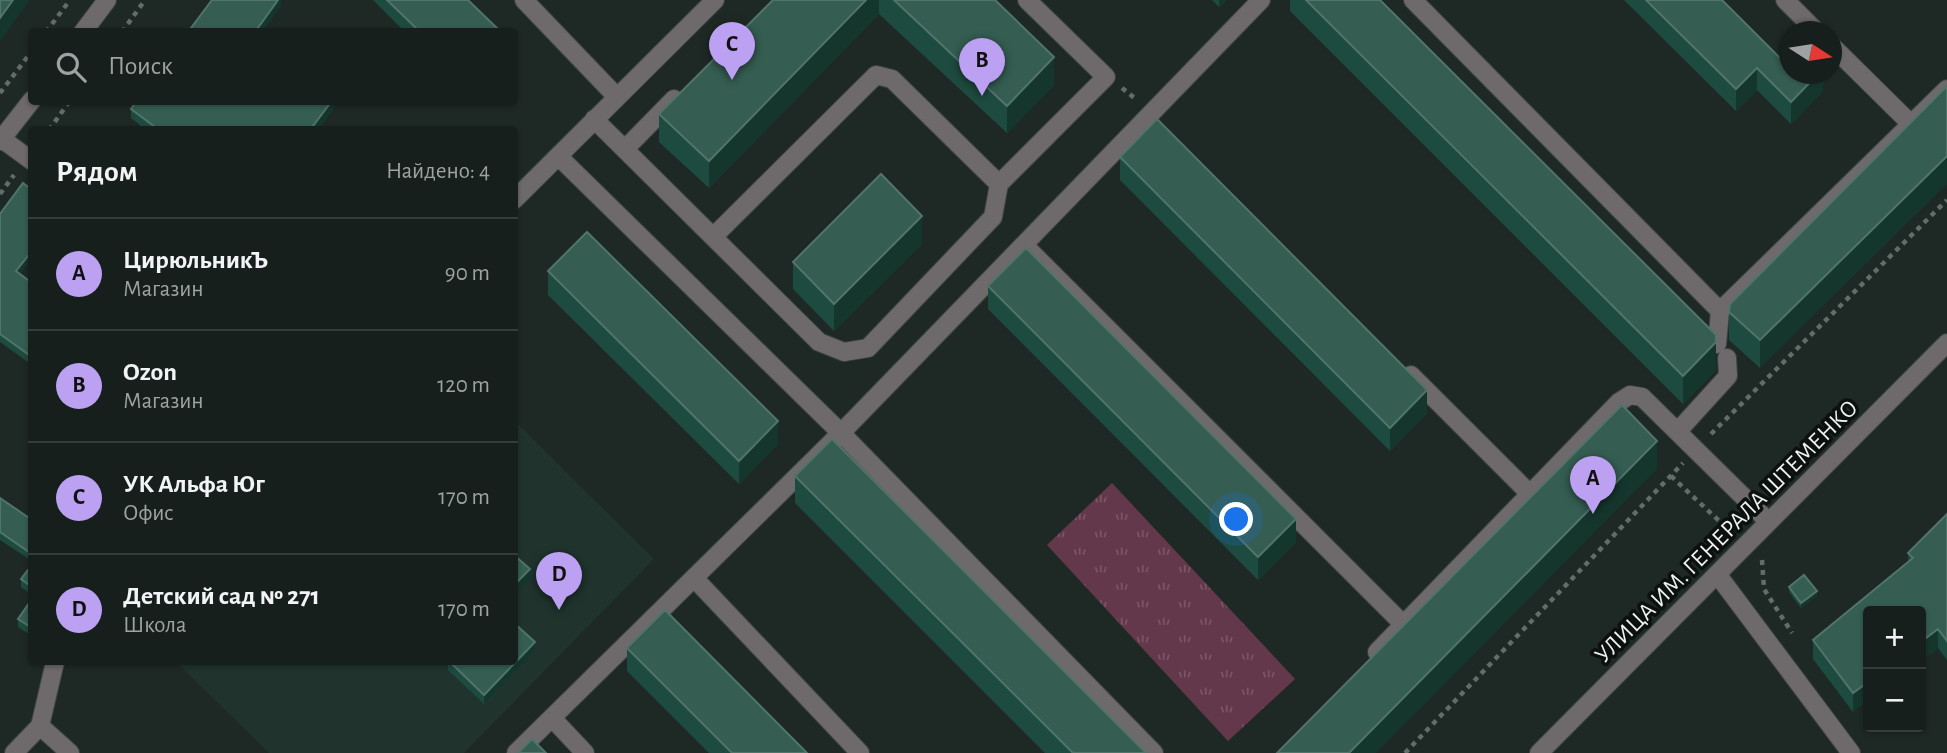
<!DOCTYPE html>
<html lang="ru">
<meta charset="utf-8">
<style>
:root{--surface:#161f1c;--page:#232c29;--text:#f1f3f6;--muted:#9ea2a3;--line:#353d3b;--accent:#bca0f2}
body{margin:0;font-family:"Alegreya Sans",sans-serif;background:var(--page);color:var(--text)}
.controls{position:absolute;right:21px;bottom:21px;display:grid;overflow:hidden;border-radius:7px;box-shadow:0 2px 5px #0004}
.controls button{width:63px;height:63px;display:grid;place-items:center;padding:0;border:0;border-bottom:2px solid var(--line);background:var(--surface);color:var(--text);font:35px sans-serif}
.compass{position:absolute;left:1779px;top:21px;width:63px;height:63px;border-radius:50%;background:var(--surface);box-shadow:0 2px 5px #0004;rotate:102deg}
.you{position:absolute;left:1237px;top:520px;width:24px;height:24px;margin:-18px;border:5px solid #fff;border-radius:50%;background:#1a73e8;box-shadow:0 0 0 10px #1a73e833}
.badge{display:grid;place-items:center;width:46px;height:46px;border-radius:50%;background:var(--accent);color:#111;font-size:23px;font-weight:700}
.pin{position:absolute;translate:-50% -58px;filter:drop-shadow(0 2px 4px #0008)}
.pin::after{content:'';position:absolute;top:37px;width:24px;height:21px;background:inherit;clip-path:polygon(0 0,100% 0,50% 100%)}
.list{margin:0;padding:0;list-style:none}
h2{display:flex;justify-content:space-between;align-items:center;height:91px;margin:0;padding:0 28px;font-size:30px}
h2 small{font-size:23px;font-weight:400;color:var(--muted)}
.list li{display:grid;grid-template-columns:46px 1fr auto;gap:21px;align-items:center;box-sizing:border-box;height:112px;padding:0 28px;border-top:2px solid var(--line)}
.list b{display:block;font-size:26px;white-space:nowrap}
.list p{margin:0;font-size:23px;white-space:nowrap;color:var(--muted)}
.list em{font-size:23px;font-style:normal;color:var(--muted)}
.icon{flex:none;width:38px;height:38px;fill:none;stroke:currentColor;stroke-width:2;stroke-linecap:round;stroke-linejoin:round}
.map{position:relative;flex:none;width:1947px;height:753px;overflow:hidden}
.search{position:absolute;background:var(--surface);box-shadow:0 2px 5px #0004;left:28px;top:28px;width:490px;height:77px;display:flex;align-items:center;gap:18px;box-sizing:border-box;padding:0 24px;border-radius:7px;color:var(--muted);font-size:26px}
.panel{position:absolute;background:var(--surface);box-shadow:0 2px 5px #0004;left:28px;top:126px;width:490px;height:539px;border-radius:7px}
.map>svg:first-child{display:block}
.built{fill:#20332d}
.grass{fill:url(#grass-tufts)}
.lines{fill:none;stroke-linecap:round;stroke-linejoin:round}
.minor-casing{stroke:#3b4542;stroke-width:20}
.path{stroke:#636c69;stroke-width:4.5;stroke-dasharray:5 5;stroke-linecap:butt}
.minor{stroke:#6e696b;stroke-width:18}
.wall{fill:#1e4b3f}
.shaded-wall{fill:#15362d}
.building{fill:#355d52;stroke:#51746b;stroke-width:2}
.labels{text-anchor:middle;stroke-width:7;stroke-linejoin:round;paint-order:stroke}
.street-label{font-size:24px;fill:#ecf3f1;stroke:#0c100f}
</style>
<div class="map">
<svg width="1947" height="753" viewBox="0 0 1947 753">
<defs>
<pattern id="grass-tufts" width="24" height="20" patternUnits="userSpaceOnUse" patternTransform="scale(1.75)"><rect width="24" height="20" fill="#64384b"/><path d="M3 7l-1-3M5 7V3M7 7l1-3M15 17l-1-3M17 17v-4M19 17l1-3" fill="none" stroke="#7a5565"/></pattern>
</defs>
<rect width="100%" height="100%" fill="#1e2925"/>
<path class="built" d="M515,421L654,559L464,753H269L176,662H514Z"/>
<path class="grass" d="M1112,483L1295,679L1228,741L1047,545Z"/>
<g class="lines">
<g class="minor-casing">
<path id="minor" d="M524,0L616,96
M1413,0L1720,311L1947,89
M1785,0L1817,32
M83,32L107,0
M1832,46L1910,123
M594,119L819,342L844,352L868,348L993,217L999,184L1106,77L1027,0
M2,139L32,161
M0,141L32,100
M625,149L674,99
M558,156L841,433L1154,753
M514,200L715,0
M713,237L876,75L892,79L999,184
M1024,245L1404,625
M1717,344L1720,311
M1411,375L1530,494
M1678,431L1728,376L1727,358
M1717,574L1851,753
M695,579L860,753
M1377,652L1619,402L1630,395L1642,397L1768,521
M552,718L585,753
M40,726L70,753
M14,753L40,726L55,662
M516,753L841,433L1261,0
M1539,753L1947,343"/>
</g>
<path class="path" d="M46,32L70,0
M122,32L145,0
M1122,88L1137,100
M0,93L32,51
M49,130L69,102
M0,194L14,175
M1711,434L1947,200
M1671,476L1732,533
M1762,560L1764,589L1792,633
M1405,753L1683,463"/>
<use href="#minor" class="minor"/>
</g>
<path class="wall" d="M373,0H468L501,32H405Z
M773,0H995L1054,85L1007,133L879,14L709,188L659,142V114Z
M1212,0H1226L1219,7Z
M1290,0H1380L1716,370L1683,404L1290,11Z
M1624,0H1722L1782,60L1823,74V91L1791,124L1757,90L1736,111Z
M1947,86L1760,368L1729,340V312Z
M335,102V106L318,130H146L131,118V109Z
M1120,157L1427,413L1390,451L1120,180Z
M0,214L20,274L32,283V365L0,342Z
M922,244L834,331L793,289V262Z
M548,271L778,444L739,484L548,295Z
M988,286L1296,542L1258,580L988,309Z
M795,476L1146,753H1045L795,503Z
M0,498L32,520V561L0,540Z
M1947,514V660L1938,648L1921,661V611L1853,712L1813,659V640L1908,561V553Z
M32,565V595L21,587V579Z
M1789,587L1817,596L1801,608L1789,592Z
M32,599V636L18,627V619Z
M627,648L807,753H709L627,671Z
M535,652L484,704L448,670V662H514Z"/>
<path class="shaded-wall" d="M13,0H30L0,41V18Z
M278,0H281V6L262,32H255Z
M866,0H879V14L709,188V161Z
M1219,0H1226L1219,7Z
M1054,57V85L1007,133V106Z
M1757,68V90L1736,111V89Z
M1818,74H1823V91L1791,124V102Z
M331,102H335V106L318,130H310Z
M1947,156V184L1760,368V340Z
M922,216V244L834,331V304Z
M32,251V259L16,279V271Z
M1716,342V370L1683,404V376Z
M1427,390V413L1390,451V428Z
M778,421V444L739,484V461Z
M1657,441V469L1376,753H1349Z
M1296,519V542L1258,580V557Z
M530,569V579L514,595V585Z
M1817,591V596L1801,608V603Z
M1938,629V648L1921,661V642Z
M535,642V652L484,704V695Z
M1868,682V701L1853,712V693Z"/>
<path class="building" d="M0,0H13L0,18Z
M212,0H278L255,32H188Z
M387,0H468L501,32H420Z
M773,0H866L709,161L659,114Z
M894,0H995L1054,57L1007,106Z
M1306,0H1380L1716,335V342L1683,376Z
M1646,0H1722L1782,60L1789,52V74H1818L1791,102L1757,68L1736,89Z
M1947,86V156L1760,340L1729,312L1730,304Z
M136,102H331L310,130H159L131,109Z
M1157,119L1427,390L1390,428L1120,157Z
M881,174L922,216L834,304L793,262Z
M23,183L32,190V251L16,271L32,283V357L0,334V214Z
M587,232L778,421L739,461L548,271Z
M1026,248L1296,519L1258,557L988,286Z
M1622,405L1657,441L1349,753H1277Z
M832,439L1146,753H1073L795,476Z
M0,498L32,520V554L0,532Z
M1947,514V641L1938,629L1921,642V611H1868V682L1853,693L1813,640L1913,558L1908,553Z
M514,555L530,569L514,585Z
M32,565V587L21,579Z
M1804,575L1817,591L1801,603L1789,587Z
M32,599V628L18,619Z
M665,610L807,753H732L627,648Z
M514,623L535,642L484,695L450,662H514Z
M532,739L546,753H518Z"/>
<g class="labels">
<g class="street-label">
<text transform="translate(1726 531) rotate(-45)" y="8">УЛИЦА ИМ. ГЕНЕРАЛА ШТЕМЕНКО</text>
</g>
</g>
</svg>
<div class="controls">
<button>+</button>
<button>−</button>
</div>
<svg class="compass" viewBox="-18 -18 36 36"><path d="M0-13l5 13h-10z" fill="#e53935"/><path d="M0 13l5-13h-10z" fill="#9ea2a3"/></svg>
<div class="you"></div>
<div class="pin badge" style="left:1593px;top:514px">A</div>
<div class="pin badge" style="left:982px;top:96px">B</div>
<div class="pin badge" style="left:732px;top:80px">C</div>
<div class="pin badge" style="left:559px;top:610px">D</div>
<div class="search"><svg class="icon" aria-label="search" viewBox="0 0 24 24"><circle cx="10" cy="10" r="6"/><path d="M15 15l6 6"/></svg>Поиск</div>
<section class="panel">
<h2>Рядом<small>Найдено: 4</small></h2>
<ul class="list">
<li><span class="badge">A</span><div><b>ЦирюльникЪ</b><p>Магазин</p></div><em>90 m</em></li>
<li><span class="badge">B</span><div><b>Ozon</b><p>Магазин</p></div><em>120 m</em></li>
<li><span class="badge">C</span><div><b>УК Альфа Юг</b><p>Офис</p></div><em>170 m</em></li>
<li><span class="badge">D</span><div><b>Детский сад № 271</b><p>Школа</p></div><em>170 m</em></li>
</ul>
</section>
</div>
